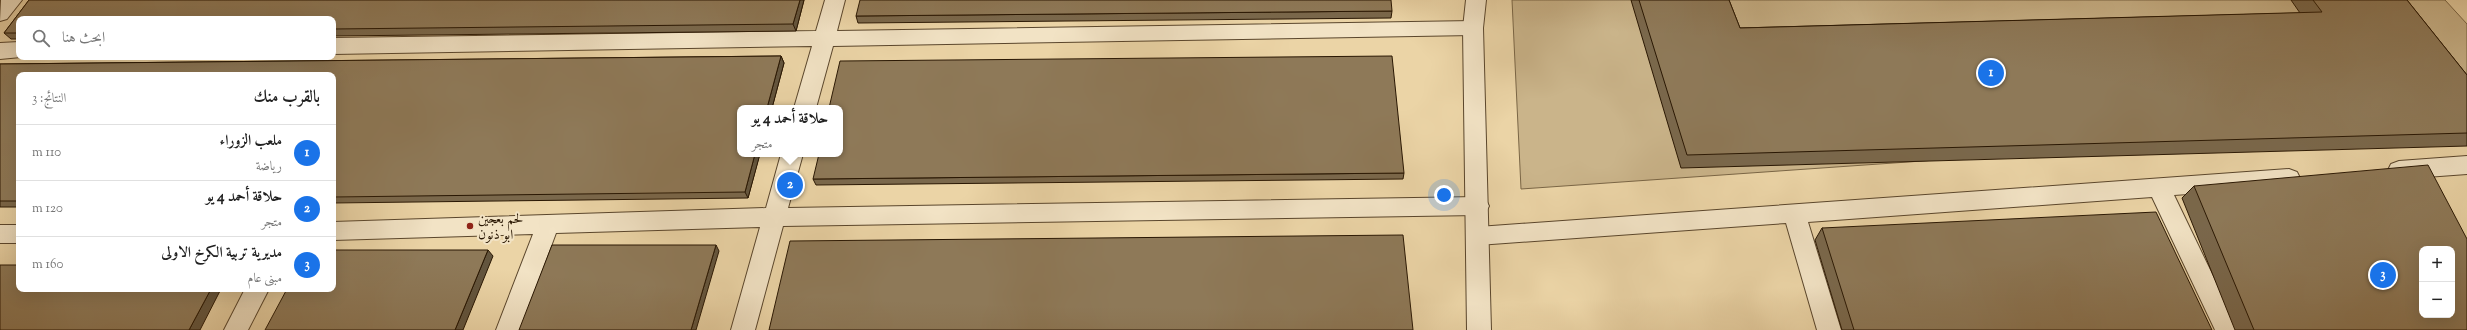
<!DOCTYPE html>
<html lang="ar">
<meta charset="utf-8">
<style>
:root{--surface:#fff;--page:#f2f2f2;--text:#222;--muted:#767676;--line:#e0e0e0;--accent:#1a73e8}
body{margin:0;font-family:"Sorts Mill Goudy",Amiri,serif;background:var(--page);color:var(--text);direction:rtl}
.controls{position:absolute;right:12px;bottom:12px;display:grid;overflow:hidden;border-radius:8px;box-shadow:0 4px 16px #0002}
.controls button{width:36px;height:36px;display:grid;place-items:center;padding:0;border:0;border-bottom:1px solid var(--line);background:var(--surface);color:var(--text);font:20px sans-serif}
.you{position:absolute;left:1444px;top:195px;width:14px;height:14px;margin:-10px;border:3px solid #fff;border-radius:50%;background:#1a73e8;box-shadow:0 0 0 6px #1a73e833}
.badge{display:grid;place-items:center;width:26px;height:26px;border-radius:50%;background:var(--accent);color:#fff;font-size:13px;font-weight:700}
.pin{position:absolute;translate:-50% -50%;border:2px solid #fff;box-shadow:0 1px 4px #0006}
.popup{position:absolute;left:737px;top:105px;width:106px;height:52px;box-sizing:border-box;display:grid;place-content:center;border-radius:8px;background:var(--surface);filter:drop-shadow(0 1px 3px #0005);font-size:13px;white-space:nowrap;color:var(--muted)}
.popup b{font-size:15px;color:var(--text)}
.popup::after{content:'';position:absolute;left:50%;top:100%;margin-left:-8px;border:8px solid transparent;border-top-color:var(--surface)}
.list{margin:0;padding:0;list-style:none}
h2{display:flex;justify-content:space-between;align-items:center;height:52px;margin:0;padding:0 16px;font-size:17px}
h2 small{font-size:13px;font-weight:400;color:var(--muted)}
.list li{display:grid;grid-template-columns:26px 1fr auto;gap:12px;align-items:center;box-sizing:border-box;height:56px;padding:0 16px;border-top:1px solid var(--line)}
.list b{display:block;font-size:15px;white-space:nowrap}
.list p{margin:0;font-size:13px;white-space:nowrap;color:var(--muted)}
.list em{font-size:13px;font-style:normal;color:var(--muted)}
.icon{flex:none;width:22px;height:22px;fill:none;stroke:currentColor;stroke-width:2;stroke-linecap:round;stroke-linejoin:round}
.map{position:relative;flex:none;width:2467px;height:330px;overflow:hidden;direction:ltr}
.search{position:absolute;background:var(--surface);box-shadow:0 4px 16px #0002;left:16px;top:16px;width:320px;height:44px;display:flex;align-items:center;gap:10px;box-sizing:border-box;padding:0 14px;border-radius:8px;color:var(--muted);font-size:15px}
.panel{position:absolute;background:var(--surface);box-shadow:0 4px 16px #0002;left:16px;top:72px;width:320px;height:220px;border-radius:8px;direction:rtl}
.map>svg:first-child{display:block}
.green{fill:#cab48a;stroke:#7a6646}
.lines{fill:none;stroke-linecap:round;stroke-linejoin:round}
.minor-casing{stroke:#5a462c;stroke-width:2}
.tertiary-casing{stroke:#5a462c;stroke-width:2}
.minor{fill:#f2e3c5;fill-rule:evenodd}
.tertiary{fill:#f2e3c5;fill-rule:evenodd}
.wall{fill:#7a684c;stroke:#291703}
.shaded-wall{fill:#63553e;stroke:#291703}
.building{fill:#8e7958;stroke:#291703;fill-rule:evenodd}
.poi-dot{fill:#8f2418;stroke:#f2e3c5;stroke-width:1.5}
.labels{text-anchor:middle;stroke-width:4;stroke-linejoin:round;paint-order:stroke}
.poi-label{font-size:14px;fill:#291703;stroke:#f2e3c5;text-anchor:start}
</style>
<div class="map">
<svg width="2467" height="330" viewBox="0 0 2467 330">
<rect width="100%" height="100%" fill="#ebd4a6"/>
<filter id="stains"><feTurbulence type="fractalNoise" baseFrequency=".005" numOctaves="4"/><feColorMatrix values="0 0 0 0 .2 0 0 0 0 .09 0 0 0 0 .02 0 0 0 .5 -.17"/></filter>
<radialGradient id="worn" r=".72"><stop offset=".6" stop-color="#630" stop-opacity="0"/><stop offset="1" stop-color="#630" stop-opacity=".3"/></radialGradient>
<path class="green" d="M1512,0H2445L2467,24V123L1521,189Z"/>
<g class="lines">
<g class="minor-casing">
<path id="minor" d="M22,0L7,19L0,21L1,0Z
M825,0H845L837,31L1473,21L1480,23L1483,28L1480,33L1473,35L833,46L816,108H794L812,46L333,54V38L816,31Z
M19,42V57H21L0,59V43Z
M781,154H803L788,208L1478,197L1486,200L1489,206L1486,212L1478,215L783,226L755,330H731L760,227L556,233L520,330H496L533,234L333,240V222L766,208Z
M2467,156V174L2399,179L2391,176L2388,170L2391,164L2399,161Z
M2289,169L2297,172L2300,178L2297,184L2289,187L2174,195L2239,330H2215L2152,197L1808,222L1841,330H1817L1786,223L1478,245L1470,243L1467,236L1470,229L1478,227Z
M0,225H19V243H0Z
M245,289H269L248,330H224Z"/>
</g>
<g class="tertiary-casing">
<path id="tertiary" d="M1466,0H1486L1483,28L1491,330H1467L1463,28Z"/>
</g>
<use href="#minor" class="minor"/>
<use href="#tertiary" class="tertiary"/>
</g>
<path class="wall" d="M29,0H804L796,31L333,36V19H19V39H11L4,33Z
M1631,0H1729L1740,28L2300,13L2291,0H2407L2467,75V146L1681,168Z
M1392,11L1391,18L858,23L856,16Z
M781,56L784,63L748,198L333,203V75H19V207H0V64Z
M1404,173L1403,179L816,185L813,179Z
M2194,186L2467,330H2235L2182,198Z
M1822,228L2212,330H1842L1815,240Z"/>
<path class="shaded-wall" d="M800,0H804L796,31L793,24Z
M781,56L784,63L772,108H767Z
M755,154H760L748,198L745,192Z
M716,245L719,251L696,330H691Z
M488,250L493,256L463,330H455Z
M211,289H221L200,330H189Z"/>
<path class="building" d="M29,0H800L793,24L333,29V19H19V33H4Z
M860,0H1391L1392,11L856,16Z
M1639,0H1729L1740,28L2322,12L2313,0H2407L2467,75V133L1687,155Z
M781,56L767,108H740V154H755L745,192L333,197V75H19V201H0V64Z
M1392,56L1404,173L813,179L819,154H840V108H829L840,61Z
M2428,165L2467,239V330H2254L2194,186ZM2422,249H2452V315H2422Z
M2156,212L2212,330H1854L1822,228Z
M1403,235L1413,330H769L790,241Z
M552,245H716L691,330H519Z
M333,250H488L455,330H265L287,289H333Z
M0,265H19V289H211L189,330H0Z"/>
<circle class="poi-dot" cx="470" cy="226" r="4"/>
<g class="labels">
<g class="poi-label">
<text x="478" y="223">لحم بعجين<tspan x="478" dy="16">ابو ذنون</tspan></text>
</g>
</g>
<rect width="100%" height="100%" filter="url(#stains)"/>
<rect width="100%" height="100%" fill="url(#worn)"/>
</svg>
<div class="controls">
<button>+</button>
<button>−</button>
</div>
<div class="you"></div>
<div class="pin badge" style="left:1991px;top:73px">1</div>
<div class="pin badge" style="left:790px;top:185px">2</div>
<div class="popup"><b>حلاقة أحمد 4 يو</b>متجر</div>
<div class="pin badge" style="left:2383px;top:275px">3</div>
<div class="search"><svg class="icon" aria-label="search" viewBox="0 0 24 24"><circle cx="10" cy="10" r="6"/><path d="M15 15l6 6"/></svg>ابحث هنا</div>
<section class="panel">
<h2>بالقرب منك<small>النتائج: 3</small></h2>
<ul class="list">
<li><span class="badge">1</span><div><b>ملعب الزوراء</b><p>رياضة</p></div><em>110 m</em></li>
<li><span class="badge">2</span><div><b>حلاقة أحمد 4 يو</b><p>متجر</p></div><em>120 m</em></li>
<li><span class="badge">3</span><div><b>مديرية تربية الكرخ الاولى</b><p>مبنى عام</p></div><em>160 m</em></li>
</ul>
</section>
</div>
